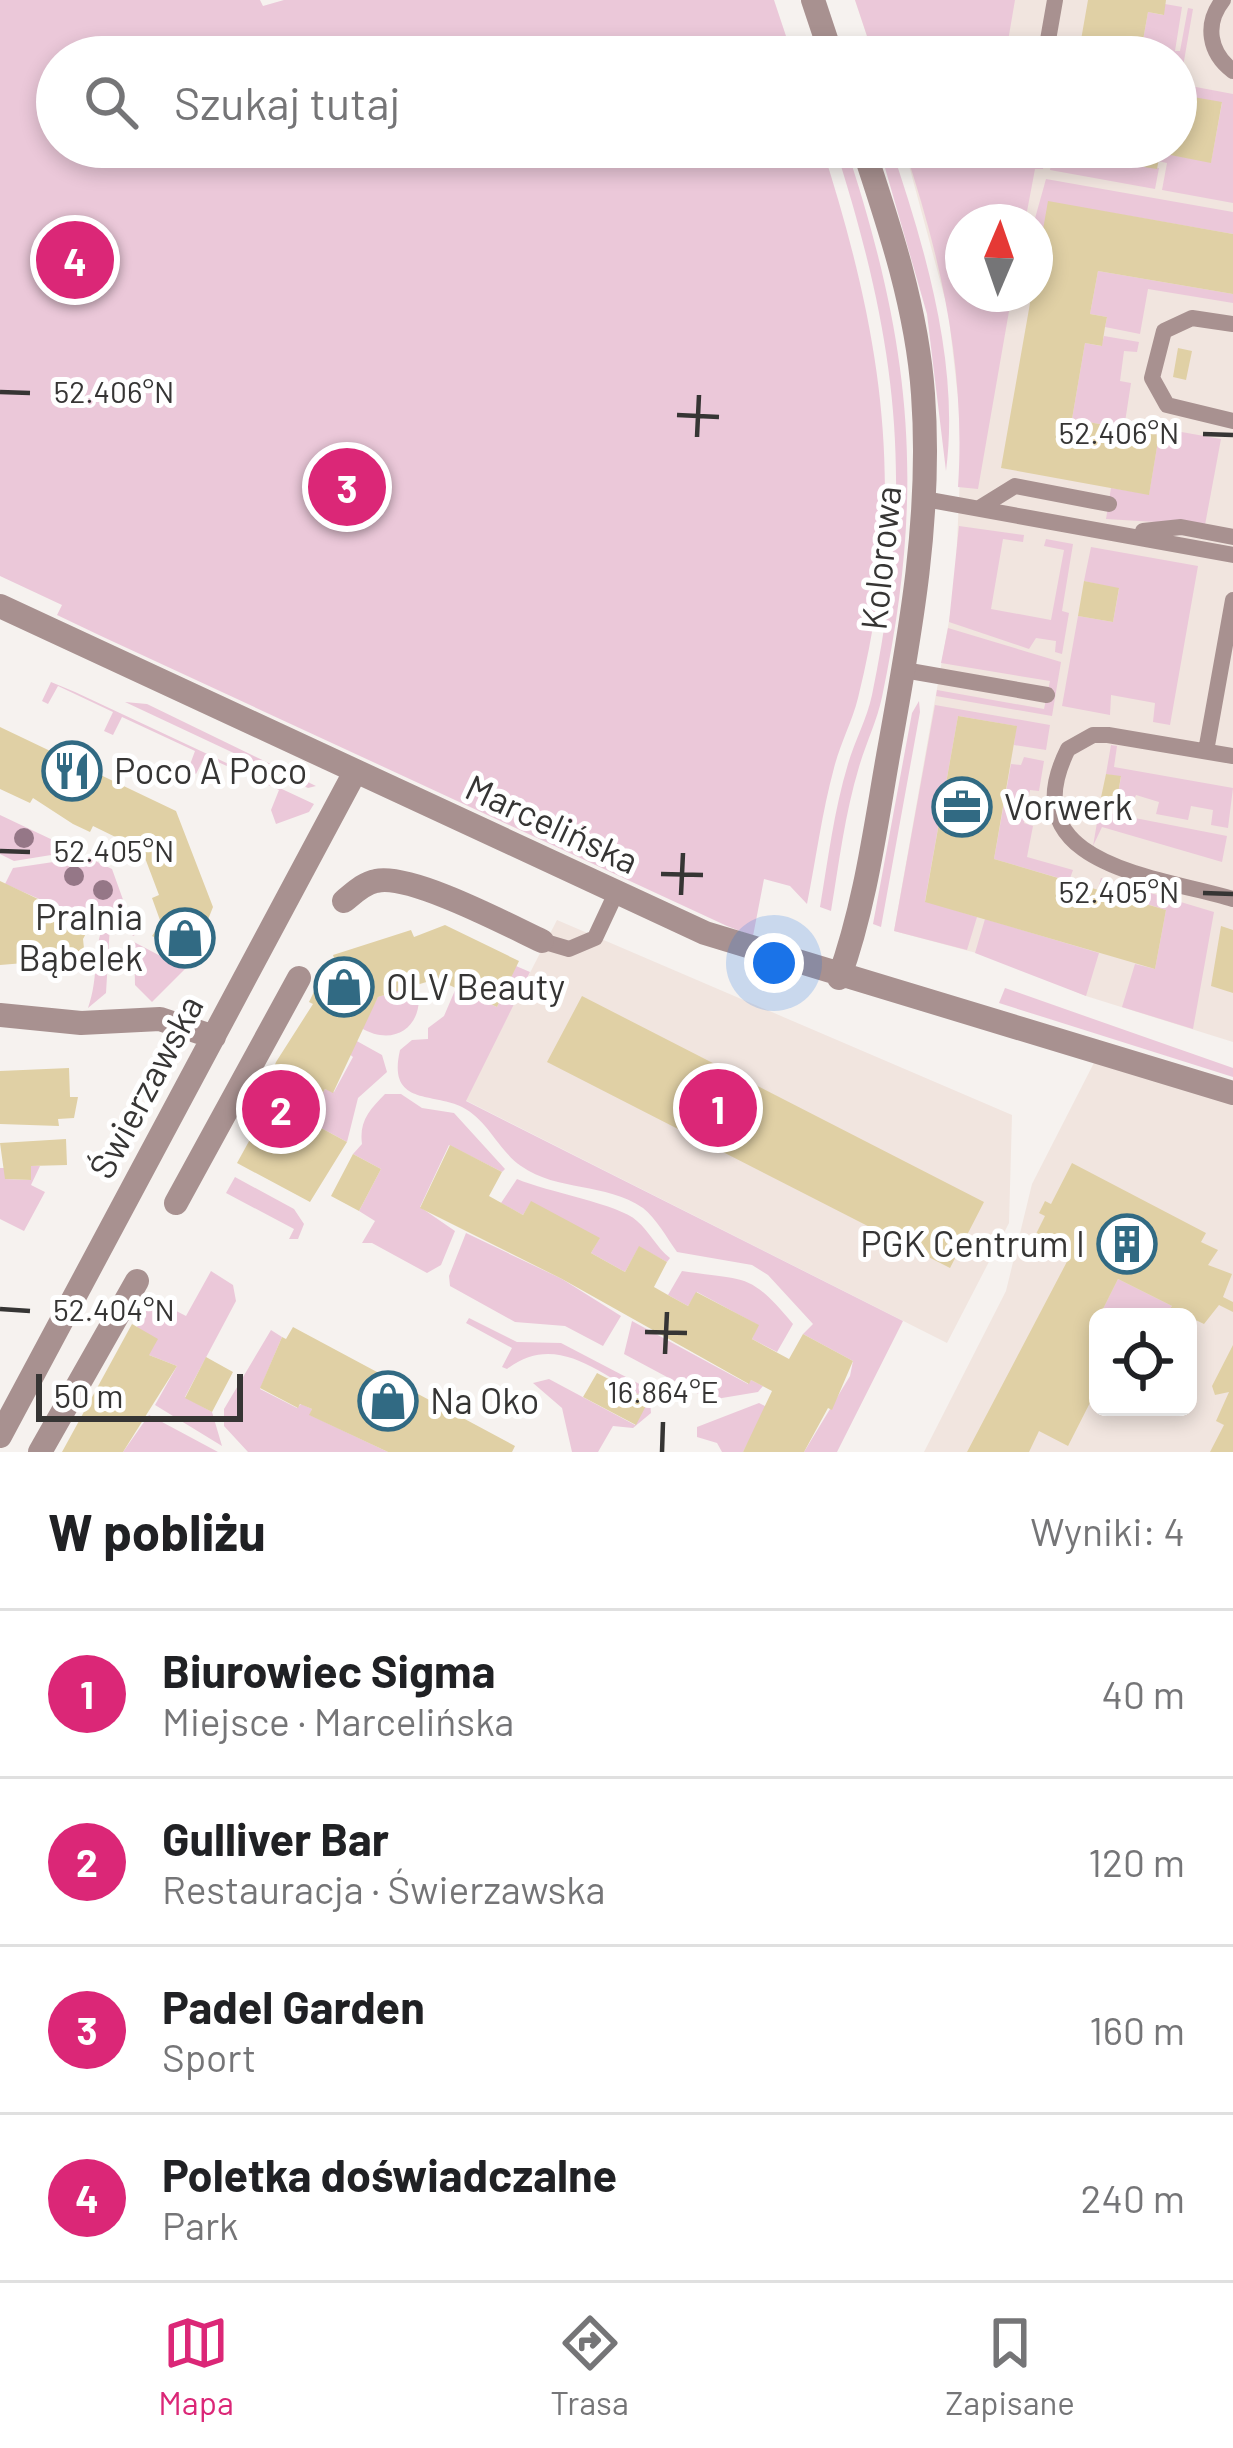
<!DOCTYPE html>
<html lang="pl">
<meta charset="utf-8">
<style>
:root{--surface:#fff;--page:#f6f6f6;--text:#202124;--muted:#757577;--line:#e0e0e0;--accent:#db2777}
body{margin:0;font-family:Barlow,sans-serif;background:var(--page);color:var(--text)}
.controls{position:absolute;right:36px;bottom:36px;display:grid;overflow:hidden;border-radius:18px;box-shadow:0 6px 18px #0003}
.controls button{width:108px;height:108px;display:grid;place-items:center;padding:0;border:0;border-bottom:3px solid var(--line);background:var(--surface);color:var(--text);font:60px sans-serif}
.compass{position:absolute;left:945px;top:204px;width:108px;height:108px;border-radius:50%;background:var(--surface);box-shadow:0 6px 18px #0003;rotate:2deg}
.scale{position:absolute;left:36px;bottom:30px;width:207px;box-sizing:border-box;padding-left:12px;border:6px solid #363534;border-top:0;font-size:33px;line-height:42px;white-space:nowrap;color:#363534;-webkit-text-stroke:9px #fff;paint-order:stroke}
.you{position:absolute;left:774px;top:963px;width:42px;height:42px;margin:-30px;border:9px solid #fff;border-radius:50%;background:#1a73e8;box-shadow:0 0 0 18px #1a73e833}
.badge{display:grid;place-items:center;width:78px;height:78px;border-radius:50%;background:var(--accent);color:#fff;font-size:39px;font-weight:700}
.pin{position:absolute;translate:-50% -50%;border:6px solid #fff;box-shadow:0 3px 12px #0006}
.list{margin:0;padding:0;list-style:none}
h2{display:flex;justify-content:space-between;align-items:center;height:156px;margin:0;padding:0 48px;font-size:51px}
h2 small{font-size:39px;font-weight:400;color:var(--muted)}
.list li{display:grid;grid-template-columns:78px 1fr auto;gap:36px;align-items:center;box-sizing:border-box;height:168px;padding:0 48px;border-top:3px solid var(--line)}
.list b{display:block;font-size:45px;white-space:nowrap}
.list p{margin:0;font-size:39px;white-space:nowrap;color:var(--muted)}
.list em{font-size:39px;font-style:normal;color:var(--muted)}
.icon{flex:none;width:66px;height:66px;fill:none;stroke:currentColor;stroke-width:2;stroke-linecap:round;stroke-linejoin:round}
.map{position:relative;flex:none;width:1233px;height:1452px;overflow:hidden}
.search{position:absolute;background:var(--surface);box-shadow:0 6px 18px #0003;left:36px;right:36px;top:36px;height:132px;display:flex;align-items:center;gap:30px;box-sizing:border-box;padding:0 42px;border-radius:66px;color:var(--muted);font-size:45px}
.sheet{height:828px;background:var(--surface)}
nav{display:flex;justify-content:space-around;align-items:center;box-sizing:border-box;height:168px;border-top:3px solid var(--line);background:var(--surface);font-size:33px;color:var(--muted)}
nav a{display:grid;justify-items:center;gap:6px}
nav .on{color:var(--accent)}
.map>svg:first-child{display:block}
.built{fill:#f1e5df;fill-rule:evenodd}
.green{fill:#ebc8d9}
.building{fill:#e0d0a5}
.lines{fill:none;stroke-linecap:round;stroke-linejoin:round}
.lane{stroke:#a89190;stroke-width:16}
.street{stroke:#a89190;stroke-width:24}
.tree{fill:#957787}
.ticks{fill:none;stroke:#363534;stroke-width:4.5}
.labels{text-anchor:middle;stroke-width:10;stroke-linejoin:round;paint-order:stroke}
.street-label{font-size:36px;fill:#363534;stroke:#fff}
.poi-label{font-size:36px;fill:#363534;stroke:#fff;text-anchor:start}
.ticks-label{font-size:30px;text-anchor:middle;fill:#363534;stroke:#fff;stroke-width:10;stroke-linejoin:round;paint-order:stroke}
</style>
<div class="map">
<svg width="1233" height="1452" viewBox="0 0 1233 1452">
<rect width="100%" height="100%" fill="#f6f2ef"/>
<path class="built" d="M855,0H1233V1042L1086,996L995,958L894,931L955,587L962,433L948,310L904,147H1176V57H874ZM963,222H1035V294H963Z
M557,920L1012,1115L1009,1223L947,1343L465,1100Z
M1100,1051L1233,1093V1452H924L1006,1291L1032,1184ZM1098,1317H1188V1407H1098Z"/>
<path class="green" d="M0,0H260L263,6L284,0H774L793,57H57V147H822C884,341 908,497 858,698C852,722 840,744 834,768C822,812 816,859 807,904L790,886L764,879L753,936L727,926L101,636L57,615L62,605L0,576Z
M855,0H1015L1008,41L988,38L987,44L999,46L1003,57H874Z
M1165,4L1182,7L1175,51H1180L1188,8L1193,9L1180,84L1233,94V203L1162,190L1167,163L1158,161L1160,153L1211,162L1222,103L1176,94V57H1140L1148,12L1163,15Z
M835,147H846C912,347 926,489 882,697C877,721 866,743 859,767C845,813 839,863 831,911L820,907C828,860 834,810 848,764C855,740 867,719 872,695C915,487 899,347 835,147Z
M879,147H891C925,248 960,364 946,471L927,314Z
M904,147H1047L1043,169H1035L1025,222H963V294H1012L978,489L958,487C966,369 941,258 904,147Z
M1054,147H1120L1118,163L1159,168L1155,189L1050,170Z
M1046,179L1233,212V234L1049,202L1035,278L1034,222Z
M1098,271L1233,294V303L1148,289L1140,334L1105,327L1107,317L1090,314Z
M1104,336L1139,342L1137,352L1124,351L1120,381L1131,383L1125,422L1221,439L1205,525L1106,519L1111,488L1149,494L1159,435L1072,419L1085,343L1101,346Z
M959,526L1024,535L1023,542L1003,539L991,609L1051,620L1064,550L1044,546L1046,539L1073,544L1062,611L1069,613L1062,654L1055,652L1056,641L1036,638L1029,649L949,622Z
M1091,547L1198,566L1170,725L1153,722L1155,703L1111,695L1110,715L1062,706L1078,616L1113,622L1119,589L1084,581Z
M948,628L1061,662L1052,716L936,696L937,690L1044,709L1050,681L941,663Z
M51,682L75,692L314,804L309,812L276,824L271,810L279,790L205,756L196,774L188,770L195,751L122,717L113,735L104,731L113,712L58,686L48,704L42,701Z
M919,701L920,712L881,927L873,924L912,713Z
M125,702L147,704L316,786L308,788Z
M935,705L1050,725L1046,750L1014,745L1016,726L958,716L925,901L977,917L967,950L894,931Z
M1111,745L1117,746L1114,767L1233,788L1228,828L1211,825L1213,810L1191,806L1188,820L1156,814L1159,802L1136,795L1131,807L1116,805L1121,777L1106,774Z
M1024,757L1044,761L1039,791L1030,790L1024,823L1033,826L1027,857L1073,870L1069,881L994,859L1011,764L1021,765Z
M1099,811L1227,836L1222,862L1102,827L1093,846Z
M0,815L76,851L14,861L0,854Z
M87,857L112,869L126,908L143,916L134,936L110,925L106,993L88,1008C99,977 93,949 103,927L5,884L13,868Z
M1101,878L1214,912L1193,1029L1122,1007L1135,964L1155,969L1166,910L1098,889Z
M985,919L1099,953L1086,996L975,953Z
M134,942L185,969L152,1002L135,985Z
M516,966L530,972L466,1101L903,1321L837,1452H804L850,1376L853,1361L803,1334L813,1324L768,1275L752,1265L677,1252C667,1238 656,1218 643,1208C605,1182 558,1192 521,1166C498,1150 488,1120 462,1107C432,1092 387,1106 400,1050L412,1040L428,1039V1028L444,1016L456,988L497,1007Z
M417,984C427,1023 397,1049 361,1028L378,997Z
M1005,988L1233,1068V1077L999,1003Z
M355,1040L382,1055L387,1072L358,1098L347,1142L297,1115L302,1106L313,1111L325,1089L334,1092L353,1057L348,1053Z
M385,1094H401L422,1108L454,1113L505,1169L502,1172L449,1145L420,1207L455,1231L441,1265L427,1273L372,1243H362L375,1221L359,1211L381,1169L353,1154L362,1144C359,1122 369,1110 385,1094Z
M31,1166H40L31,1185L45,1192L24,1231L0,1219V1168H5V1179L30,1180Z
M235,1177L294,1209L304,1224L298,1239H289L294,1229L226,1193Z
M517,1179C547,1192 619,1204 637,1221C650,1232 656,1247 670,1258L667,1262L639,1247L625,1272L591,1253L599,1239L531,1202L523,1215L501,1203Z
M466,1233L562,1279L621,1316L603,1346L565,1326L515,1322L450,1286L449,1276Z
M211,1271L233,1285L236,1301L185,1397L212,1412L222,1446L155,1405L177,1366L149,1355L137,1327L153,1299L186,1316Z
M682,1271C746,1281 749,1271 793,1324L777,1352L752,1339L758,1325L697,1292L688,1306L668,1295Z
M1118,1279L1172,1306L1164,1317H1099Z
M469,1318L517,1342L561,1343L649,1389L651,1413L633,1428L613,1426L598,1452H572L562,1408L533,1383L549,1379L635,1425L648,1400C600,1374 557,1331 507,1369L502,1367L512,1348L466,1323Z
M632,1321L748,1384L751,1380L763,1386L758,1392L710,1400L624,1354Z
M271,1330L282,1337L260,1389L297,1408L301,1404L312,1409L310,1415L388,1452H248L224,1426V1409Z
M759,1403L767,1407L743,1452H722L717,1443L697,1437V1427Z
M149,1415L218,1452H123Z"/>
<path class="building" d="M1088,0H1166L1164,15L1148,12L1140,57H1078Z
M1176,94L1222,102L1211,163L1160,153L1157,169L1117,163L1120,147H1176Z
M1048,201L1233,234V294L1098,271L1090,314L1107,317L1105,327L1102,346L1085,343L1072,419L1159,435L1149,495L1001,468Z
M1178,348L1192,351L1186,380L1173,377Z
M1084,581L1119,588L1113,622L1078,616Z
M958,716L1017,726L994,859L1166,910L1155,969L925,902Z
M0,727L176,811L213,907L190,965L170,955L174,947L152,936L161,923L152,898L159,895L142,850L93,826L90,832L73,824L33,798L30,803L0,789Z
M1106,774L1121,776L1116,805L1100,802Z
M0,881L91,924L83,939L85,958L0,965Z
M445,925L519,961L497,1007L436,979L378,997L333,1093L325,1089L313,1112L302,1106L297,1115L347,1142L310,1202L237,1163L269,1105L264,1103L271,1089L266,1087L276,1062L313,1004L309,1002L328,963L335,961L333,955L411,930L414,937Z
M1221,926L1233,930V993L1211,986Z
M582,996L984,1202L950,1268L547,1062Z
M69,1068L70,1097H78L74,1118L58,1119L59,1126L0,1124V1071Z
M66,1139L67,1165L31,1166V1180L5,1179L0,1143Z
M450,1145L502,1172L489,1196L523,1215L531,1201L600,1238L591,1253L625,1272L639,1246L667,1262L654,1287L668,1295L688,1306L696,1292L759,1325L752,1339L789,1359L803,1334L853,1361L832,1410L828,1408L804,1452H743L772,1391L751,1380L749,1384L562,1279L420,1208Z
M353,1154L381,1169L359,1211L331,1196Z
M1072,1163L1206,1233L1201,1242L1218,1250L1208,1265L1232,1274L1223,1297L1233,1302V1312L1219,1305L1204,1324L1175,1310L1163,1317L1172,1306L1118,1279L1098,1319V1387L1068,1446L1039,1431L1029,1452H967L1071,1254L1035,1236L1045,1216L1039,1213L1045,1201L1051,1204Z
M132,1324L158,1339L149,1355L177,1366L123,1452H62Z
M293,1327L515,1446L512,1452H388L309,1415L312,1409L300,1404L298,1408L260,1388L282,1337L286,1339Z
M1233,1345V1452H1210L1224,1425L1216,1421L1229,1392L1215,1395L1212,1386Z
M206,1357L233,1372L212,1412L185,1398Z
M597,1373L649,1400L636,1425L583,1397Z"/>
<g class="lines">
<path class="lane" d="M1223,0C1204,24 1209,53 1233,71
M1045,57L1055,0
M1233,324L1192,318L1164,331L1152,378L1167,405L1233,421
M925,499L1233,555
M981,507L1015,486L1109,504
M1143,531L1181,527L1233,537
M904,670L1047,695
M1206,751L1233,600
M1233,756L1108,735H1093L1068,749C1010,865 1155,876 1233,899
M542,941L569,949L595,938L616,893"/>
<path class="street" d="M813,0L832,57
M0,606L705,933L1233,1093
M344,901C354,893 364,883 376,881C410,873 508,925 542,941
M839,978C865,906 875,830 888,756C910,635 932,517 923,394C917,309 890,228 863,147
M0,1015L81,1023L160,1019L214,1037
M176,1203L299,978
M0,1436L355,772
M40,1452L137,1281"/>
</g>
<g class="tree">
<circle cx="24" cy="838" r="10"/>
<circle cx="74" cy="876" r="10"/>
<circle cx="103" cy="890" r="10"/>
</g>
<path class="ticks" d="M0,392L30,393M677,415L719,417M1203,434L1233,435M697,437L699,395M0,851L30,852M661,874L703,875M1203,893L1233,894M681,895L683,853M0,1309L30,1311M645,1332L687,1333M665,1354L667,1312M662,1452L663,1422"/>
<defs>
<g id="restaurant-ring" transform="scale(3)"><circle r="9.5" fill="#fff" stroke="#316a83" stroke-width="1.5"/><path d="M-5-6h1v4h1v-4h1v4h1v-4h1v5L-1.5 .5V6h-2V.5L-5-1ZM5-6V6H3V1.5H1.5Q1.5-4 5-6Z" fill="#316a83"/></g>
<g id="office-ring" transform="scale(3)"><circle r="9.5" fill="#fff" stroke="#316a83" stroke-width="1.5"/><path d="M-6-3h4V-5.5h4V-3h4V5H-6ZM-1-4.5V-3h2v-1.5ZM-6 0V1H6V0Z" fill="#316a83"/></g>
<g id="shop-ring" transform="scale(3)"><circle r="9.5" fill="#fff" stroke="#316a83" stroke-width="1.5"/><path d="M-5-2.5h2.3a2.7 3.5 0 0 1 5.4 0H5L5.5 6h-11ZM-1.5-2.5h3a1.5 2.3 0 0 0-3 0Z" fill="#316a83"/></g>
<g id="building-ring" transform="scale(3)"><circle r="9.5" fill="#fff" stroke="#316a83" stroke-width="1.5"/><path d="M-4-6H4V6H1V3H-1V6H-4ZM-2.5-4.3h1.7v1.8h-1.7ZM.8-4.3h1.7v1.8H.8ZM-2.5-1h1.7V.8h-1.7ZM.8-1h1.7V.8H.8Z" fill="#316a83"/></g>
</defs>
<g fill-rule="evenodd">
<use href="#restaurant-ring" x="72" y="771"/>
<use href="#office-ring" x="962" y="807"/>
<use href="#shop-ring" x="185" y="938"/>
<use href="#shop-ring" x="344" y="987"/>
<use href="#building-ring" x="1127" y="1244"/>
<use href="#shop-ring" x="388" y="1401"/>
</g>
<g class="labels">
<g class="street-label">
<text transform="translate(881 558) rotate(-84)" y="13">Kolorowa</text>
<text transform="translate(552 824) rotate(25)" y="13">Marcelińska</text>
<text transform="translate(146 1087) rotate(-62)" y="13">Świerzawska</text>
</g>
<g class="poi-label">
<text x="114" y="784">Poco A Poco</text>
<text x="1004" y="820">Vorwerk</text>
<text x="143" y="930" text-anchor="end">Pralnia<tspan x="143" dy="41">Bąbelek</tspan></text>
<text x="386" y="1000">OLV Beauty</text>
<text x="1085" y="1257" text-anchor="end">PGK Centrum I</text>
<text x="430" y="1414">Na Oko</text>
</g>
</g>
<g class="ticks-label">
<text x="114" y="403">52.406°N</text>
<text x="1119" y="444">52.406°N</text>
<text x="114" y="862">52.405°N</text>
<text x="1119" y="903">52.405°N</text>
<text x="114" y="1321">52.404°N</text>
<text x="663" y="1403">16.864°E</text>
</g>
</svg>
<div class="controls">
<button><svg class="icon" aria-label="locate" viewBox="0 0 24 24"><circle cx="12" cy="12" r="6"/><path d="M12 2v4M12 18v4M2 12h4M18 12h4"/></svg></button>
</div>
<svg class="compass" viewBox="-18 -18 36 36"><path d="M0-13l5 13h-10z" fill="#e53935"/><path d="M0 13l5-13h-10z" fill="#757577"/></svg>
<div class="scale">50 m</div>
<div class="you"></div>
<div class="pin badge" style="left:718px;top:1108px">1</div>
<div class="pin badge" style="left:281px;top:1109px">2</div>
<div class="pin badge" style="left:347px;top:487px">3</div>
<div class="pin badge" style="left:75px;top:260px">4</div>
<div class="search"><svg class="icon" aria-label="search" viewBox="0 0 24 24"><circle cx="10" cy="10" r="6"/><path d="M15 15l6 6"/></svg>Szukaj tutaj</div>
</div>
<section class="sheet">
<h2>W pobliżu<small>Wyniki: 4</small></h2>
<ul class="list">
<li><span class="badge">1</span><div><b>Biurowiec Sigma</b><p>Miejsce · Marcelińska</p></div><em>40 m</em></li>
<li><span class="badge">2</span><div><b>Gulliver Bar</b><p>Restauracja · Świerzawska</p></div><em>120 m</em></li>
<li><span class="badge">3</span><div><b>Padel Garden</b><p>Sport</p></div><em>160 m</em></li>
<li><span class="badge">4</span><div><b>Poletka doświadczalne</b><p>Park</p></div><em>240 m</em></li>
</ul>
</section>
<nav>
<a class="on"><svg class="icon" aria-label="map" viewBox="0 0 24 24"><path d="M3 6l6-2 6 2 6-2v14l-6 2-6-2-6 2zM9 4v14M15 6v14"/></svg>Mapa</a>
<a><svg class="icon" aria-label="directions" viewBox="0 0 24 24"><path d="M12 3l9 9-9 9-9-9zM9 14v-3h6M13 9l2 2-2 2"/></svg>Trasa</a>
<a><svg class="icon" aria-label="saved" viewBox="0 0 24 24"><path d="M7 4h10v16l-5-4-5 4z"/></svg>Zapisane</a>
</nav>
